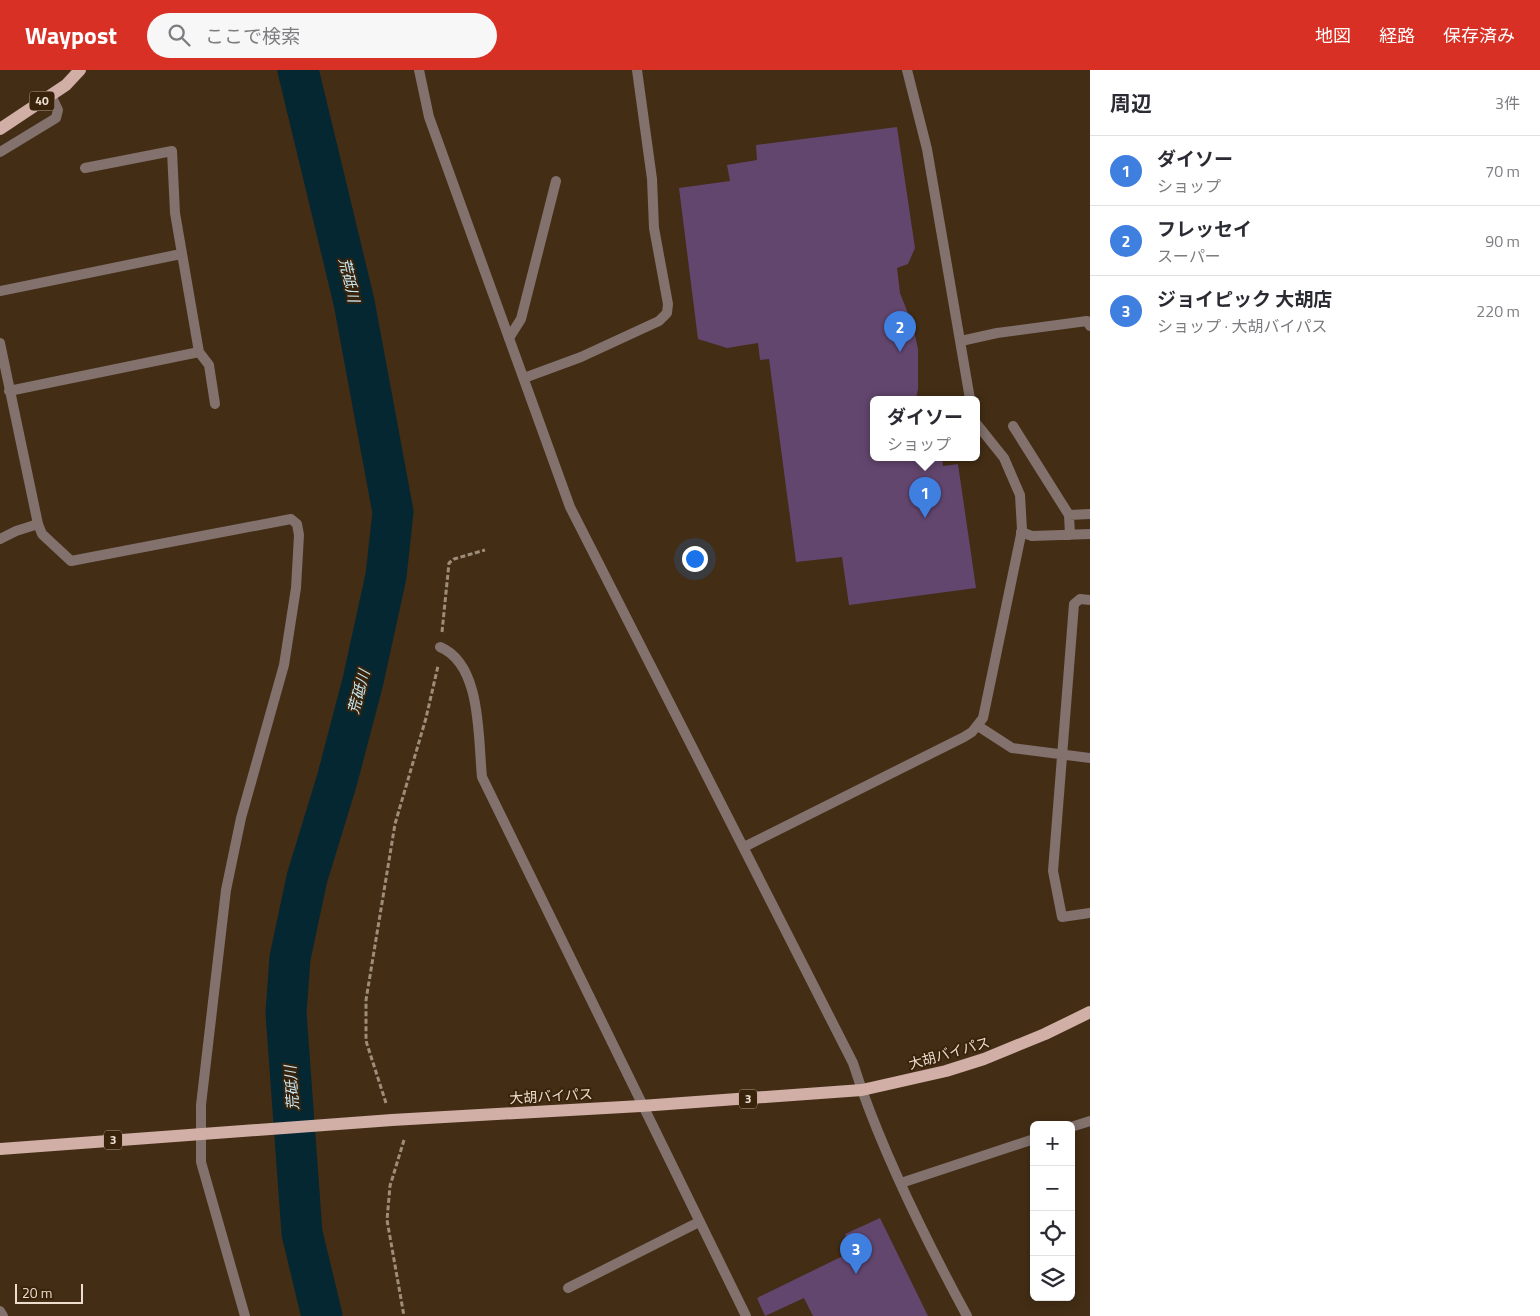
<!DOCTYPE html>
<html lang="ja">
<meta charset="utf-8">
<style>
:root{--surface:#fff;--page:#f7f7f7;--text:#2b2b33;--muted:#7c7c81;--line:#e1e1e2;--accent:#d93025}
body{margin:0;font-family:"Titillium Web","Noto Sans JP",sans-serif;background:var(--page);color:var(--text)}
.controls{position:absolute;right:15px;bottom:15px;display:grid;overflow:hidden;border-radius:8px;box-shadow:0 2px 12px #0003}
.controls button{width:45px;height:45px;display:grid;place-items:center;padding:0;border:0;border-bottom:1px solid var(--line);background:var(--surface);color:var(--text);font:25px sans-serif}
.scale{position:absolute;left:15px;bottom:12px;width:68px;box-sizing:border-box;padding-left:5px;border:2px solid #ecddcf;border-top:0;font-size:14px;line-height:18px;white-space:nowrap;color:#ecddcf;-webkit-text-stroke:4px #39230b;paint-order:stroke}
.you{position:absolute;left:694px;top:488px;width:18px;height:18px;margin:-12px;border:4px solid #fff;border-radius:50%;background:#1a73e8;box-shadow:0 0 0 8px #1a73e833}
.badge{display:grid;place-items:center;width:32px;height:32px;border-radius:50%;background:var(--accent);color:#fff;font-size:16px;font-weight:700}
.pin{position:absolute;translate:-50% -41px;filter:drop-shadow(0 1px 2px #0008)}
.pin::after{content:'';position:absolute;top:26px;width:18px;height:15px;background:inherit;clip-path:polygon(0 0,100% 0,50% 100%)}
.popup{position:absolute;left:870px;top:326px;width:110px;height:65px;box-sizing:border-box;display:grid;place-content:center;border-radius:8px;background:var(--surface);filter:drop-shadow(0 1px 4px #0005);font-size:16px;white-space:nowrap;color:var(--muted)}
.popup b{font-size:19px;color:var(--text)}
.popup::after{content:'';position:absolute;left:50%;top:100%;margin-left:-10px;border:10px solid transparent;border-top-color:var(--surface)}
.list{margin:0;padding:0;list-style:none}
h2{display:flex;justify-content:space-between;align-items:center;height:65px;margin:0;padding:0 20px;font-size:21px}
h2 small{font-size:16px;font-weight:400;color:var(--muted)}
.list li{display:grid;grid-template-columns:32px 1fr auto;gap:15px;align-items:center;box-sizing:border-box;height:70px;padding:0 20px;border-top:1px solid var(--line)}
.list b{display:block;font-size:19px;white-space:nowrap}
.list p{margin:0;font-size:16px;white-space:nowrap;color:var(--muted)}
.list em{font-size:16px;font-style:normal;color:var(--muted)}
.icon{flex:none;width:28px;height:28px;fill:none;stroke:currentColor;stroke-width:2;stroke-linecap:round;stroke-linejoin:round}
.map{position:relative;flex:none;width:1090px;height:1246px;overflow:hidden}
header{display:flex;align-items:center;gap:30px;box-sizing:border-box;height:70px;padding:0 25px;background:var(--accent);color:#fff}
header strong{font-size:24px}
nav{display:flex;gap:28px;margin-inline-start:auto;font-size:18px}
.search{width:350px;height:45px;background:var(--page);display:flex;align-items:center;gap:12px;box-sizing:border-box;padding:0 18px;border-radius:28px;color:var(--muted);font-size:19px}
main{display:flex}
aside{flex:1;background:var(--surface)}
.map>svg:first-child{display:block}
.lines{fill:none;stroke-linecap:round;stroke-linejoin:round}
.river{stroke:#052732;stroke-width:41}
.building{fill:#63466e}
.path{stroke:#9f8d7b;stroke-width:3;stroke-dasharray:5 2.5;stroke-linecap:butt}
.service{stroke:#82716d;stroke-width:10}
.minor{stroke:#82716d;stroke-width:10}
.tertiary{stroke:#82716d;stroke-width:10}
.primary{stroke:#d1afa7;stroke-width:12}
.labels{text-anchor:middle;stroke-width:4;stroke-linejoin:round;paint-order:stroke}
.shield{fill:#39230b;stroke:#b6a594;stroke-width:1}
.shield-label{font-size:12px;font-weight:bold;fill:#ecddcf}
.street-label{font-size:14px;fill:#ecddcf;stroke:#39230b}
.water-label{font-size:15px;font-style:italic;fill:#c7eaf8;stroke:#39230b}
</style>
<header>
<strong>Waypost</strong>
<div class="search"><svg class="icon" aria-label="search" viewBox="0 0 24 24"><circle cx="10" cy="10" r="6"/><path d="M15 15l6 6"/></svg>ここで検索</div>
<nav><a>地図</a><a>経路</a><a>保存済み</a></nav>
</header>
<main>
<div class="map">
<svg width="1090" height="1246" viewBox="0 0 1090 1246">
<rect width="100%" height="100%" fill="#432d15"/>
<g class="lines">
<path class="river" d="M298,0L354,232L393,442L386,506L363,611L337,710L307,808L290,888L286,943L302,1163L322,1246"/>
</g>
<path class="building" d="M897,57L915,178L908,194L897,198L900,223L913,256L918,279V319L916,329H874V387H942L943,396L958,394L976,518L849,535L842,487L796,492L769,289L760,290L758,273L727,278L698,269L679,118L730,111L727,95L757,90L756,75Z
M880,1148L928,1246H813L804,1228L765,1246L757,1228L853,1181L845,1164Z"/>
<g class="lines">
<path class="path" d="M442,562L449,493L454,489L485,480
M386,1033L366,971V930L395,754L426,648L438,596
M404,1070L390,1116L387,1150L404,1246"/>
<path class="service" d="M0,82L56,48L58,40L51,25
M85,98L172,81L175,143L199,282L209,295L215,334
M0,221L181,184
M509,268L521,249L556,111
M961,271L997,263L1087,251L1090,256
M0,273L38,454L42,464L71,491L291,449L297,454L299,465L296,518L284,595L241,748L226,820L201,1035V1092L245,1246
M524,308L581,287L659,251L667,243L668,234L654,158L652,109L637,0
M9,321L199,282
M1013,356L1069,445L1090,444
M1069,445L1070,465
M1021,462L1032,466L1090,464
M1071,1057L1090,1051
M901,1113L1034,1069
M568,1218L699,1152"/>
<path class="minor" d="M419,0L429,47L570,437L853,993L862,1020
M907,0L927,79L970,329
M0,469L16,461L38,454
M1090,530L1080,529L1074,534L1053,801L1062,847L1090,843
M440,577C482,594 478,669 482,707L746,1246
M978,656L1012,678L1090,688
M744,777L964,667L972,662L983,648L1022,460L1020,425L1004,388L976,353
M0,1241L3,1246"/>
<path class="tertiary" d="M862,1020C890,1098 928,1174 967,1246"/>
<path class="primary" d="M0,59L66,15L80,0
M0,1079L392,1050L641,1036L862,1020L946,1001L984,989L1045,964L1090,942"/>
</g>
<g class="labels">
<g class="shield">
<rect x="29.5" y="21.5" width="25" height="19" rx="4"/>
<rect x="739" y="1019.5" width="18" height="19" rx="4"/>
<rect x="104" y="1060.5" width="18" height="19" rx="4"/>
</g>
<g class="shield-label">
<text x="42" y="35">40</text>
<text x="748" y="1033">3</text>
<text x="113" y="1074">3</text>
</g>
<g class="street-label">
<text transform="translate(949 983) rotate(-16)" y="5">大胡バイパス</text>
<text transform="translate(551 1026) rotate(-3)" y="5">大胡バイパス</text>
</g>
<g class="water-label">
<text transform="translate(349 210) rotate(77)" y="5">荒砥川</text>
<text transform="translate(359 622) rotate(-75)" y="5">荒砥川</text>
<text transform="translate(292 1018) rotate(-94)" y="5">荒砥川</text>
</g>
</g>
</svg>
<div class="controls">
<button>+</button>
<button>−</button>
<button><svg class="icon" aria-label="locate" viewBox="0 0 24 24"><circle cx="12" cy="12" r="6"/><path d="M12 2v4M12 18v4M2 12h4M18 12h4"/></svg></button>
<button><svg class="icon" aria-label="layers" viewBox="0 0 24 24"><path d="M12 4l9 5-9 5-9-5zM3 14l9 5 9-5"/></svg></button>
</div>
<div class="scale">20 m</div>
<div class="you"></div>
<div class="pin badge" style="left:925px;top:448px;background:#3f7fe0">1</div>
<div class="popup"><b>ダイソー</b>ショップ</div>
<div class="pin badge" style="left:900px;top:282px;background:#3f7fe0">2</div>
<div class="pin badge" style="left:856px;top:1204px;background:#3f7fe0">3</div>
</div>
<aside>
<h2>周辺<small>3件</small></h2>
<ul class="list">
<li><span class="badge" style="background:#3f7fe0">1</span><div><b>ダイソー</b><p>ショップ</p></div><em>70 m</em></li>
<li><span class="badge" style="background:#3f7fe0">2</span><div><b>フレッセイ</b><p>スーパー</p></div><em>90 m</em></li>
<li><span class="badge" style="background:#3f7fe0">3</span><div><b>ジョイピック 大胡店</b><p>ショップ · 大胡バイパス</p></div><em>220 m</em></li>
</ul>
</aside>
</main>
